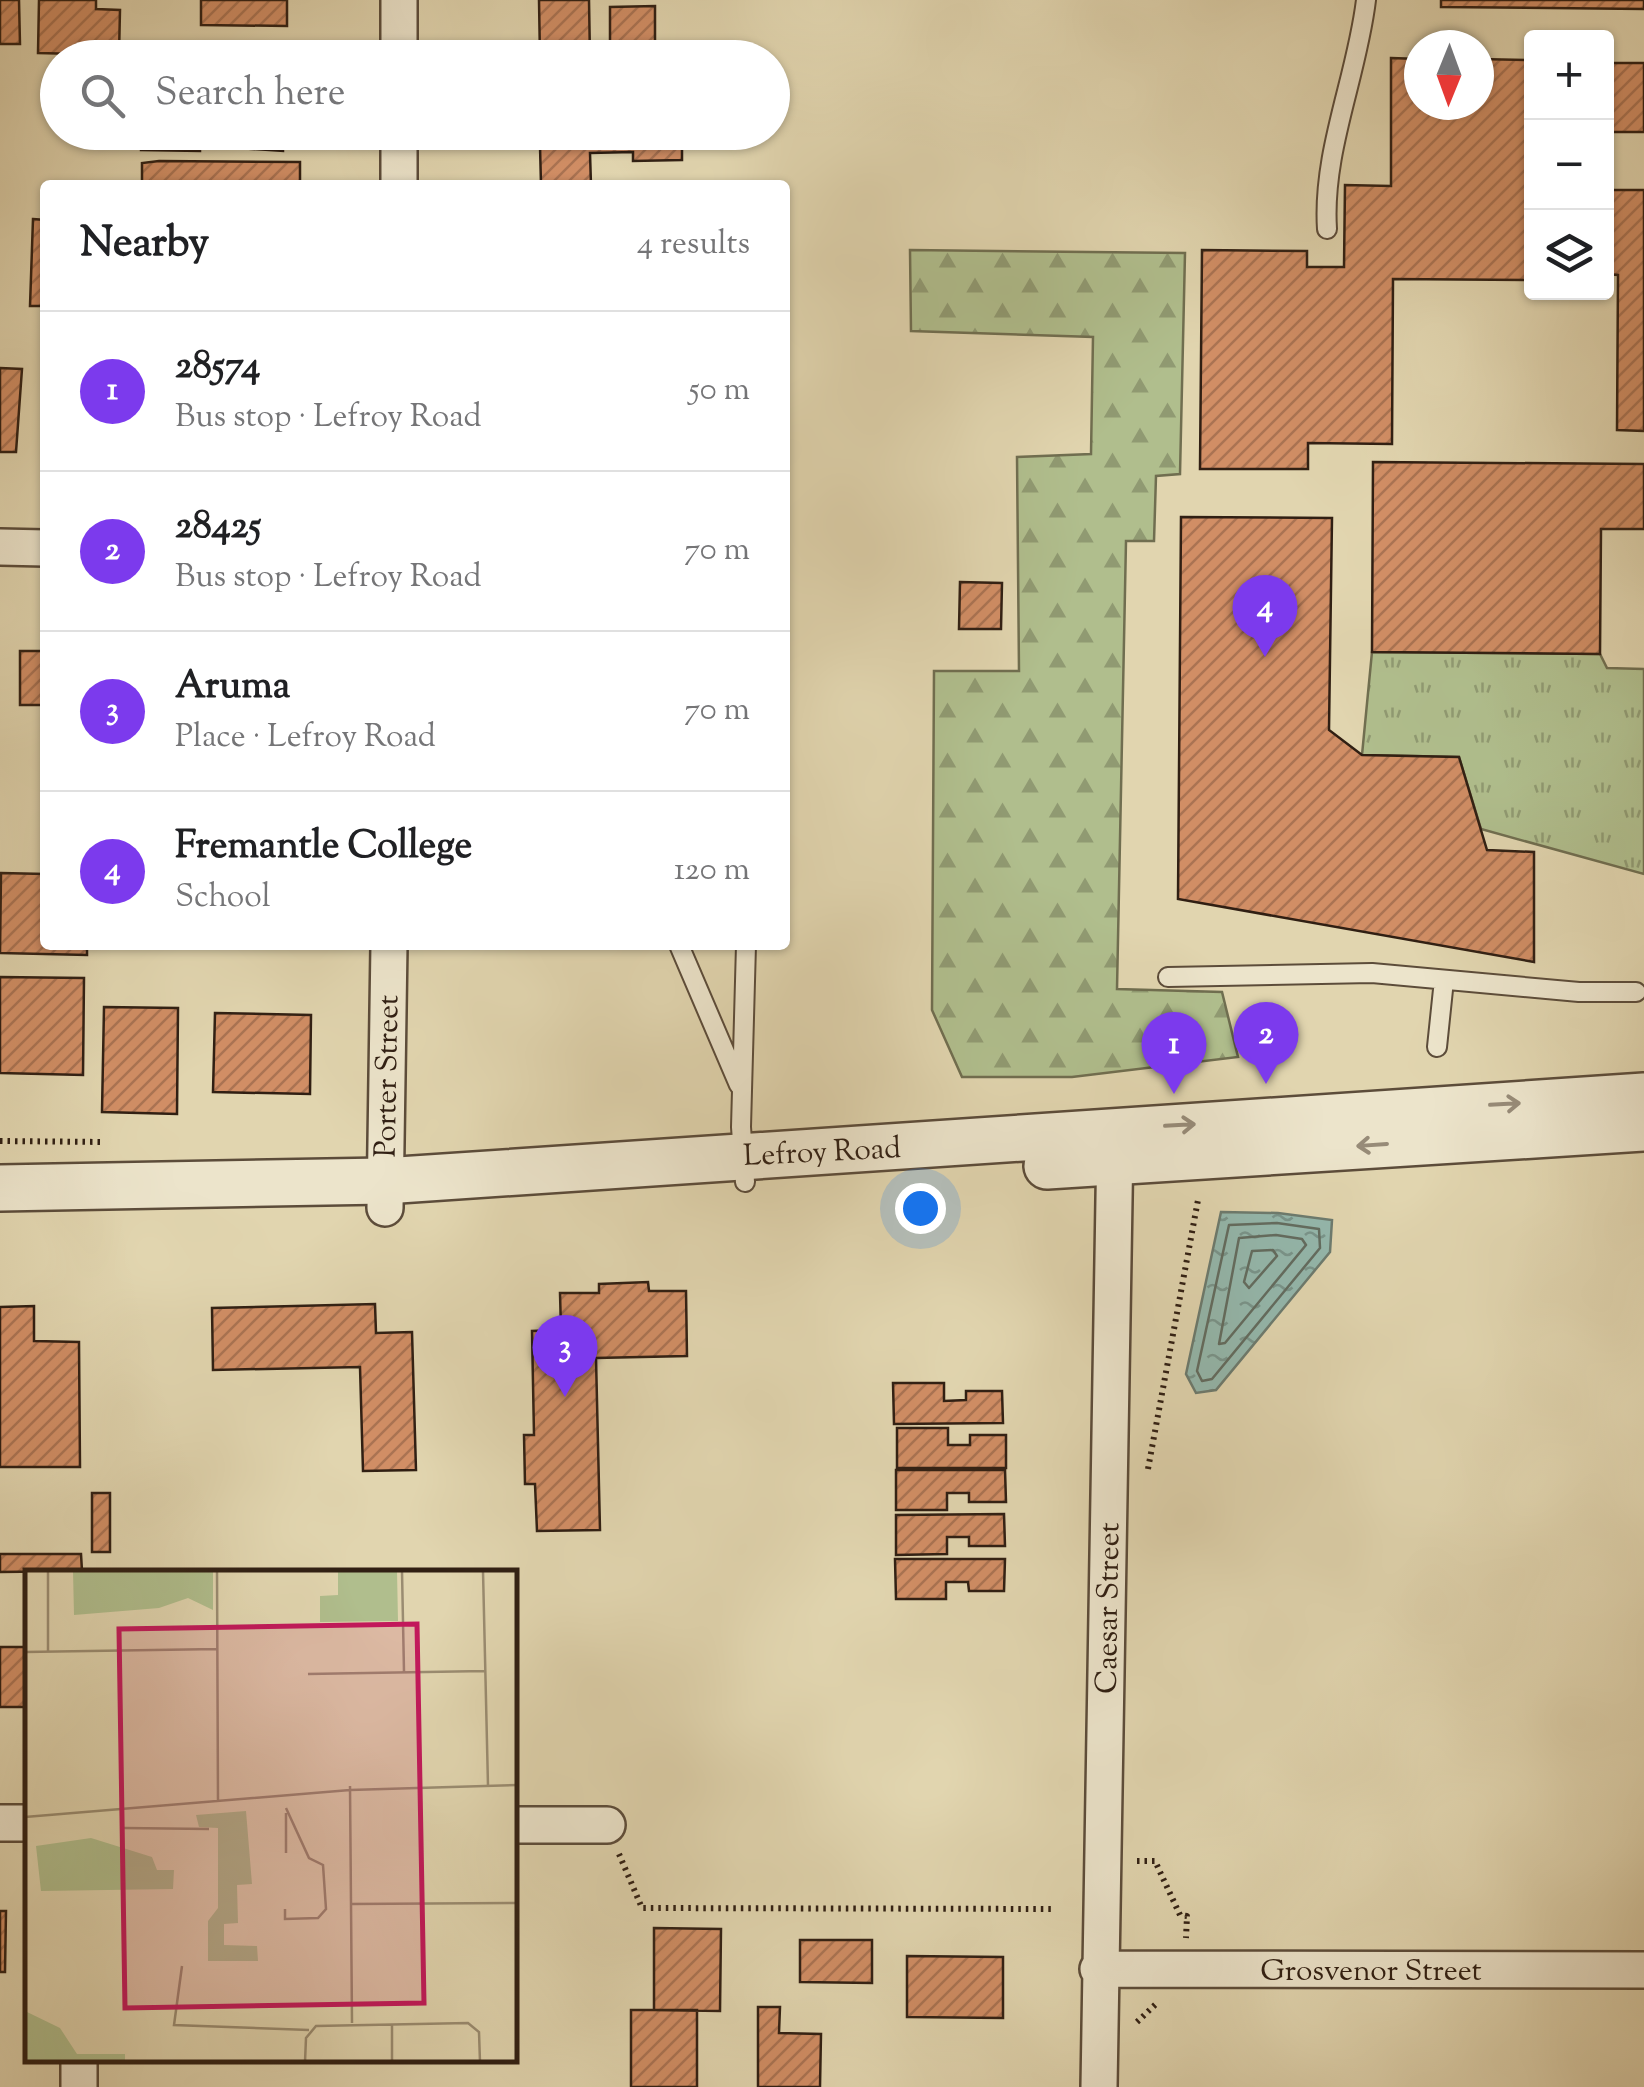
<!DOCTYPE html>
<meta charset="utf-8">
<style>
:root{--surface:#fff;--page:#f6f6f6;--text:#202124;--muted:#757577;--line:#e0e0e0;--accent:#7c3aed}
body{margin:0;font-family:"Sorts Mill Goudy",serif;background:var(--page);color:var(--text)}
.controls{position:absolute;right:30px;top:30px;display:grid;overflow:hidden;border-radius:10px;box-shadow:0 2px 8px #0004}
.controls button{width:90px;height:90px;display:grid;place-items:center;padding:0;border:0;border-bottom:2px solid var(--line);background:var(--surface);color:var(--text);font:50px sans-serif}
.compass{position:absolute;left:1404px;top:30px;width:90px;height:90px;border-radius:50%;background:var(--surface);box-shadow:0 2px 8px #0004;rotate:181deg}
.you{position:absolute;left:920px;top:1208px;width:35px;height:35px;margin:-25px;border:8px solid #fff;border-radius:50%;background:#1a73e8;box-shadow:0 0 0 15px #1a73e833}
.badge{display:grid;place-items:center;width:65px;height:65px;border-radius:50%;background:var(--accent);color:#fff;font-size:32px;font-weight:700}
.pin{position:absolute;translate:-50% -82px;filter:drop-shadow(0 2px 5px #0008)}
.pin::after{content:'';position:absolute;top:52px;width:35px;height:30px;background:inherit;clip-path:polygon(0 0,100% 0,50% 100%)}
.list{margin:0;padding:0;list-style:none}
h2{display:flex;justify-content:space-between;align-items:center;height:130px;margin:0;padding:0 40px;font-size:42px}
h2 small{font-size:32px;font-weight:400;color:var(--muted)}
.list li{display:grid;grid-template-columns:65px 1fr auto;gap:30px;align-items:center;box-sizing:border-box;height:160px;padding:0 40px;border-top:2px solid var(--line)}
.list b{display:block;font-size:38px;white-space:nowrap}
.list p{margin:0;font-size:32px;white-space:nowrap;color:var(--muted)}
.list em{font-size:32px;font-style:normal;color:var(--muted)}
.icon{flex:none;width:55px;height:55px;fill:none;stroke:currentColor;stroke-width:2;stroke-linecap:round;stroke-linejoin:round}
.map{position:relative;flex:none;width:1644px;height:2087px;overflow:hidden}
.search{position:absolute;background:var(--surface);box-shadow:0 2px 8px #0004;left:40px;top:40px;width:750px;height:110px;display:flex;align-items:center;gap:25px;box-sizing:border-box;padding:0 35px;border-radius:55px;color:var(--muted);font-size:38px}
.panel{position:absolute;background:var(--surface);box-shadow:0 2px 8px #0004;left:40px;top:180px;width:750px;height:770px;border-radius:10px}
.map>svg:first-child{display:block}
.grass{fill:url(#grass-tufts);stroke:#706e50;stroke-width:2.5}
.forest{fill:url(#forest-firs);stroke:#706e50;stroke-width:2.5}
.water{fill:url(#water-ripples);stroke:#6c7b6f;stroke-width:2.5}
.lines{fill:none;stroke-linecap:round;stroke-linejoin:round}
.shore{stroke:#626c60;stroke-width:2.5}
.building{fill:url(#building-hatch);stroke:#301f13;stroke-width:2.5}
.service-casing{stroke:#5c4c3a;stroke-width:22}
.minor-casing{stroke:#5c4c3a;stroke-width:40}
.tertiary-casing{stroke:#5c4c3a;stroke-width:50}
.path{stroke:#301f13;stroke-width:6;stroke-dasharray:2.5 5;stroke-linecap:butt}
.service{stroke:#ece4cb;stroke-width:18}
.minor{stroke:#ece4cb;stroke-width:35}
.tertiary{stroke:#ece4cb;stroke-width:45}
.oneway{stroke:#978b78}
.labels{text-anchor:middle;stroke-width:8;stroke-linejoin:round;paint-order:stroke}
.street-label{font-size:30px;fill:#301f13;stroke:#ece4cb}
.inset-road{fill:none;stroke:#9a8c71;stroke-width:2.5}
.view{fill:#c2185b;fill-opacity:0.15;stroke:#c2185b;stroke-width:5}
.inset-edge{fill:none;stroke:#301f13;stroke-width:5}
</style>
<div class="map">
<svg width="1644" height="2087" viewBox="0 0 1644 2087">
<defs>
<pattern id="grass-tufts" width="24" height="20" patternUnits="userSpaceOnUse" patternTransform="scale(2.5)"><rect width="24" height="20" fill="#b0be8d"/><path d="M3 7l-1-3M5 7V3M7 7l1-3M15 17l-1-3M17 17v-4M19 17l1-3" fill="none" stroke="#909a72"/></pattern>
<pattern id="forest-firs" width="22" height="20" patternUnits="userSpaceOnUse" patternTransform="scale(2.5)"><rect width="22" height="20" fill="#b0be8d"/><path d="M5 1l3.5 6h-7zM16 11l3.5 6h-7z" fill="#909a72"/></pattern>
<pattern id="water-ripples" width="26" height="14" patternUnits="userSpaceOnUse" patternTransform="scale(2.5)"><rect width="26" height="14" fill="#94b8ad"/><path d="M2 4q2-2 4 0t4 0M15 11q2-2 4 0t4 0" fill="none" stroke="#79958c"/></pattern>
<pattern id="building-hatch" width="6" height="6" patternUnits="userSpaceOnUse" patternTransform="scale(2.5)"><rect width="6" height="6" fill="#d18e65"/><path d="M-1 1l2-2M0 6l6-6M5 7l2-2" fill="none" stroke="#aa7352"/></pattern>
</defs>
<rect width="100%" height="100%" fill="#e1d5af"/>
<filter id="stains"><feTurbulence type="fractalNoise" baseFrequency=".002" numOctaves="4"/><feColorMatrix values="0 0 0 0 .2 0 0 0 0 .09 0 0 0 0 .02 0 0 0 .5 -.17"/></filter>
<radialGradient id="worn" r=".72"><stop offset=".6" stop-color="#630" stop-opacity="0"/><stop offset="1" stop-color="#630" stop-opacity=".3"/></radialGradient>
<path class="grass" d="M1372,652L1600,654L1607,668L1644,669V874L1481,829L1459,757L1362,755Z"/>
<path class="forest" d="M910,250L1185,253L1180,474L1156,476L1154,541H1126L1117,989L1222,992L1238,1057L1072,1077H962L932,1010L934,671H1019L1017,457L1091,454L1093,337L911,331Z"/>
<path class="water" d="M1221,1212L1278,1213L1332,1220L1330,1252L1216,1390L1196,1393L1186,1374Z"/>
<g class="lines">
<path class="shore" d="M1277,1223L1319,1229L1320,1248L1212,1379L1202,1381L1197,1371L1229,1225Z
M1276,1235L1302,1239L1306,1245L1225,1343L1219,1344L1239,1238Z
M1252,1251L1273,1250L1277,1256L1249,1288L1244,1282Z"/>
</g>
<path class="building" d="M0,0H19L20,44H0Z
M39,0H96V9L120,10L119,55L38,53Z
M201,0H287V26L201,25Z
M539,0H589L590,58H540Z
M1441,0H1644V9L1441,7Z
M655,6V58H610V7Z
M1391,58L1419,59V105H1479V59L1532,60V280L1393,279L1392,444L1308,443V469H1200L1202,250L1307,251V267H1344L1345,185L1391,186Z
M1606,63H1644V132H1606Z
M141,132H200V151L141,150Z
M222,132H283V151L222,147Z
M501,132H682V160L633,161V152L590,153L591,185H541L540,146H501Z
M159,161L300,162V184L142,185V163Z
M1606,190H1644V431L1617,430L1618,275L1606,274Z
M33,219L45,220V306H30Z
M0,368L22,369L16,452H0Z
M1373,462L1644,464V529H1601L1600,654L1372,652Z
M1181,517L1332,518L1329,730L1362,755L1459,757L1487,850L1534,852V962L1178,899Z
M960,582L1002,583L1001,629H959Z
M20,651H45V705H20Z
M1,873L45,874V945H87V955L0,953Z
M0,977L84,978L83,1075L0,1073Z
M104,1007L178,1008L177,1114L102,1112Z
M215,1013L311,1015L310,1094L213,1092Z
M648,1282L649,1291H686L687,1356L596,1358L600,1530L537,1531L535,1484H525L524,1435H534L532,1331L561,1330L560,1293H599V1284Z
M375,1304L376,1333L412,1332L416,1470L363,1471L360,1367L213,1370L212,1308Z
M34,1306V1341L79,1342L80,1467H0V1307Z
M893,1383H944V1401L966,1400V1391H1002L1003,1423L894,1424Z
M897,1428H948V1445H970V1435H1006V1468H897Z
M896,1470H1005L1006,1502H969V1493H947V1510H896Z
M92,1493H110V1552H92Z
M1004,1514L1005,1546H969V1537H947V1554L896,1555V1515Z
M0,1554H81L82,1571L0,1572Z
M895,1559H1005L1004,1591H969L968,1582H946V1599H896Z
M0,1647H28V1707H0Z
M0,1911H6L5,1972H0Z
M654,1928L721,1929L720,2011L654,2010Z
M800,1940H872V1983L800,1982Z
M907,1956L1003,1957V2018L907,2017Z
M758,2007H780L779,2033L821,2034L820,2087H758Z
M631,2010H697V2087H631Z"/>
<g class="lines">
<g class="service-casing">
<path id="service" d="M1327,229C1322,151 1357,77 1366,0
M679,945L739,1085
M1168,977L1372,973L1579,992H1636
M1437,1047L1444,980
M745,1182L741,1127L746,945"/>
</g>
<g class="minor-casing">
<path id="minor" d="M399,58V0
M399,185V132
M0,547L45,548
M385,1208L389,945
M0,1823H28
M515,1825H607
M1098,1969L1644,1970
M79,2087V2060
M1099,2087L1115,1140"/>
</g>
<g class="tertiary-casing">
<path id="tertiary" d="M1047,1166L1644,1128
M0,1188L384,1181L1644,1096"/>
</g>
<path class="path" d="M0,1141L104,1142
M1148,1469L1198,1200
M619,1854L642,1908L1054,1909
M1137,1861H1155L1180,1915L1187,1916L1186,1938
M1137,2022L1157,2003"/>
<use href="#service" class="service"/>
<use href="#minor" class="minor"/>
<use href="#tertiary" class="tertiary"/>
</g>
<defs><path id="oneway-shaft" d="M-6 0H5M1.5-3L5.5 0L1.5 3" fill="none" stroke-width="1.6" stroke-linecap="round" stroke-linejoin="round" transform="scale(2.5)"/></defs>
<g class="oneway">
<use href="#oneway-shaft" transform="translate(1505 1104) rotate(-3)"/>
<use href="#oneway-shaft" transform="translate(1180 1125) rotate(-3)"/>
<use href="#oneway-shaft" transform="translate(1372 1145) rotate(176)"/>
</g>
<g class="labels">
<g class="street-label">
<text transform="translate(386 1076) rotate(-89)" y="10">Porter Street</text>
<text transform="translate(822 1151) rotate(-3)" y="10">Lefroy Road</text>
<text transform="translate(1107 1608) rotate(-89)" y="10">Caesar Street</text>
<text x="1371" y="1980">Grosvenor Street</text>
</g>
</g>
<g transform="translate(25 1570)">
<rect width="492" height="492" fill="#e1d5af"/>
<path d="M66,268L127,287L132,300H149L148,319L16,321L11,276Z" fill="#b0be8d"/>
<path d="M221,241L227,314L212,315L213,353L199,354V375L232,376L233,391H183V351L193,338V258L174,257L171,245Z" fill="#b0be8d"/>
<path d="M48,1H188V40L163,28L134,38L49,45ZM313,1H372L373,51L295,52V26L313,25ZM0,441L35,458L52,484H100V492H0Z" fill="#b0be8d"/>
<path class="inset-road" d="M23,1V82M192,1L193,232M377,1L379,102M458,1L463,216M0,82L193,79M283,104L460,101M325,216L327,453M261,243V283M0,247L325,220L493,215M99,258L184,259M325,334L493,333M260,339V349L293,348L301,339L298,295L284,288L261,238M157,396L149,455L284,460M367,454V492M280,492L281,468L291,456L443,453L454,462L455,492"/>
<path class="view" d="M392,54L399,433L100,438L94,59Z"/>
<rect width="492" height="492" class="inset-edge"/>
</g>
<rect width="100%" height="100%" filter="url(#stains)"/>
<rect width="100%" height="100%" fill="url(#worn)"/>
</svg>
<div class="controls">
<button>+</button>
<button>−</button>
<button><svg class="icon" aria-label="layers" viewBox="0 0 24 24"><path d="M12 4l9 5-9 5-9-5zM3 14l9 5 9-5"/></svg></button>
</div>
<svg class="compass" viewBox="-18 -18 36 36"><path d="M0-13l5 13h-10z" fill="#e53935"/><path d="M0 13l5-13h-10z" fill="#757577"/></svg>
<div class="you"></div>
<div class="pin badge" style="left:1174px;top:1094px">1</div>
<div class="pin badge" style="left:1266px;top:1084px">2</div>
<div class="pin badge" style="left:565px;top:1397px">3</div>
<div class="pin badge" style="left:1265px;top:657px">4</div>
<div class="search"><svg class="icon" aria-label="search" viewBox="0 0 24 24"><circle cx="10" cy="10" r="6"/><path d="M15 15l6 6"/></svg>Search here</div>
<section class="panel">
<h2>Nearby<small>4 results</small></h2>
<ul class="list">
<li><span class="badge">1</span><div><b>28574</b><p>Bus stop · Lefroy Road</p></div><em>50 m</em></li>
<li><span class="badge">2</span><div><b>28425</b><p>Bus stop · Lefroy Road</p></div><em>70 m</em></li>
<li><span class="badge">3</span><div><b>Aruma</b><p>Place · Lefroy Road</p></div><em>70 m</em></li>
<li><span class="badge">4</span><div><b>Fremantle College</b><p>School</p></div><em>120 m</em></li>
</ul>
</section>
</div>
